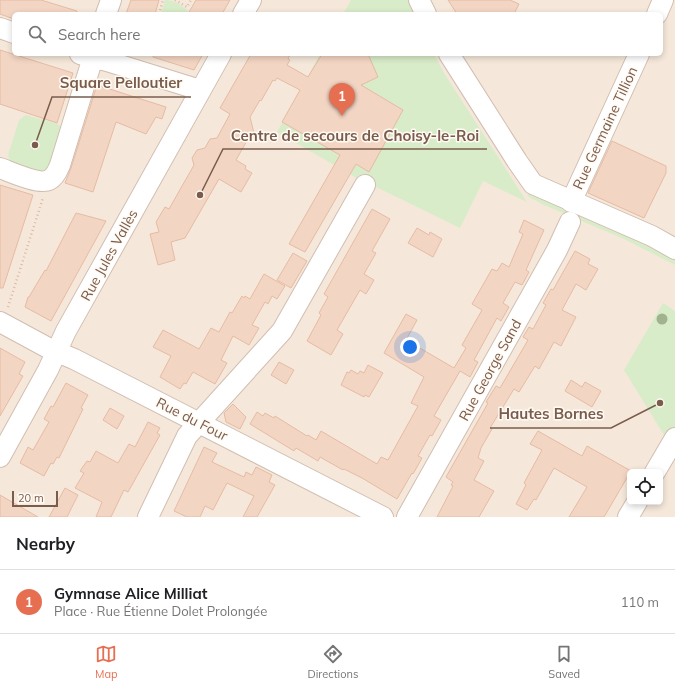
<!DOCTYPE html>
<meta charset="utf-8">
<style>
:root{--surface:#fff;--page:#f6f6f6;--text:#202124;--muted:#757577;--line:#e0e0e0;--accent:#e76f51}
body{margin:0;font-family:Mulish,sans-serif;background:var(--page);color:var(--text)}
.controls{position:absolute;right:12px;bottom:12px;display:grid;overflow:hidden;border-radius:6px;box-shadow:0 2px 6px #0003}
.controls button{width:36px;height:36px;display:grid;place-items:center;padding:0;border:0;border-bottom:1px solid var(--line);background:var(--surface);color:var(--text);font:20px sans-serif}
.scale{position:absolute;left:12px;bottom:10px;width:46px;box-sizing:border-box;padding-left:4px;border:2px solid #7a5c4d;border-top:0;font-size:11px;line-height:14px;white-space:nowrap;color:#7a5c4d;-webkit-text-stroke:3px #fffaf3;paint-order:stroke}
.you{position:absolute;left:410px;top:347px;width:14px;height:14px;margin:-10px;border:3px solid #fff;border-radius:50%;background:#1a73e8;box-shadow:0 0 0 6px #1a73e833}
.badge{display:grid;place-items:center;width:26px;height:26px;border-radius:50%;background:var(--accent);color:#fff;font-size:13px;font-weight:700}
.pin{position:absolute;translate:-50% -33px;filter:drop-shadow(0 1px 2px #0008)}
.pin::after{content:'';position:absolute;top:21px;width:14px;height:12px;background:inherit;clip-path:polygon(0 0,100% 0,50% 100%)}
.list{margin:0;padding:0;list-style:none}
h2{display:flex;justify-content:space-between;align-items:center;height:52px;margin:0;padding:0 16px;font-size:17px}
h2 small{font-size:13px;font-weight:400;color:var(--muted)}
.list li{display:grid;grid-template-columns:26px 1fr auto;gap:12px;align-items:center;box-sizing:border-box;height:64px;padding:0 16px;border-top:1px solid var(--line)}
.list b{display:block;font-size:15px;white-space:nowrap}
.list p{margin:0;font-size:13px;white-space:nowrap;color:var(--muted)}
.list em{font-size:13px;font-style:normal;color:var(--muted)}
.icon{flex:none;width:22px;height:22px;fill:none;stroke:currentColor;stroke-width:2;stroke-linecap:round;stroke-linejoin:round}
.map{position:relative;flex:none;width:675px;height:517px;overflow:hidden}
.search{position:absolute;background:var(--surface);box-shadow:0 2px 6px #0003;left:12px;right:12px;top:12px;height:44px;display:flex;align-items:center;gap:10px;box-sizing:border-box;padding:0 14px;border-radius:6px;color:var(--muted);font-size:15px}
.sheet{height:116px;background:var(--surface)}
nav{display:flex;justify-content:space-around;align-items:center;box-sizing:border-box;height:56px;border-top:1px solid var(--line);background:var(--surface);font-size:11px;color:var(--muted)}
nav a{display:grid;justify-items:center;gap:2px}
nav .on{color:var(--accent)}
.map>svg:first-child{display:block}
.residential{fill:#f5e8da;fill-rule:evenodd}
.green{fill:#d8ecc9}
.building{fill:#f3d5c3;stroke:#e6bba3}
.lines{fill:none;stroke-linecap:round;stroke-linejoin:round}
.minor-casing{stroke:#d1beb0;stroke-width:22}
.path{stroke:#d9b8a5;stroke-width:2.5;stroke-dasharray:1 3;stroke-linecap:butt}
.minor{stroke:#fff;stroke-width:20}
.tree{fill:#a0b28e}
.labels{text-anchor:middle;stroke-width:3;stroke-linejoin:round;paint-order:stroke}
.street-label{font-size:14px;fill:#7a5c4d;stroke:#fffaf3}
.leader{fill:none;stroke:#7a5c4d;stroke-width:1.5}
.callout-dot{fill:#7a5c4d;stroke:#fffaf3;stroke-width:1.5}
.callout-label{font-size:15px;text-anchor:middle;font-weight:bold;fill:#7a5c4d;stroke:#fffaf3;stroke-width:3;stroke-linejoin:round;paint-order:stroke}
</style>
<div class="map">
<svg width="675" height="517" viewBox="0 0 675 517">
<rect width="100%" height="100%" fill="#fdf6ec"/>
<path class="residential" d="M0,0H675V517H0ZM14,14H661V54H14ZM630,472H660V502H630Z"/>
<path class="green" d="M165,0C175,0 182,5 189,12V14H161Z
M351,0H409L416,14H343Z
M320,54H434L444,73L527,202L483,181L460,228L376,187L361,178L360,180L277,132Z
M450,73L526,187L675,256V265L624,239L544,205L529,197Z
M26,115L58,124L61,127L62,134L47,170L37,172L10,161L8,155L19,120Z
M663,303L675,311V453L624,370Z"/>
<path class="building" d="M0,0H41L77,11L76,14H14V19L0,14Z
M131,0H159L155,14H126Z
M196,0H230L222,14H188Z
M448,0H510L519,4L514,14H457Z
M0,50L73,73L57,123L0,104Z
M153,54H203L194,70L153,57Z
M251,54H290L288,59L290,60L287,65L308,77L322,54H368L378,77L361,85L403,110L369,172L356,164L305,252L289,244L340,155L282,122L300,90L277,78L275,81L273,80L261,101L260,100L250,117L255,137L248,139L236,160L246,166L245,169L252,173L241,192L219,179L185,238L171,242L175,260L158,265L150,234L159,232L156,222L165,207L169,209L194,165L192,158L197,150L205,148L210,139L217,138L230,114L220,108Z
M97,85L166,107L162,119L156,117L146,134L116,122L93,192L65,183L71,168Z
M612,141L666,166V173L644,218L588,193Z
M0,185L33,195L3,288H0Z
M372,209L390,219L372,251L376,253L364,274L374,280L366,294L360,290L337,330L343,334L331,355L307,341L321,315L319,313L328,297L324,294Z
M76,213L106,221L51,321L25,307L28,297H29L45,270L46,271Z
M524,220L544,230L526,270L529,272L522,285L515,282L503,303L509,307L501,321L497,318L474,360L478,362L470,377L460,371L434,416L441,420L432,436L430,435L418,456L422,458L413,474L412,473L397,499L362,478L344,469L343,470L320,457L318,461L296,448L294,451L250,424L257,412L263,416L265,413L274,418L275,416L307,436L308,435L316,440L321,431L377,464L381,457L388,460L418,406L411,403L424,377L384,353L406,314L417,320L406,340L454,368L466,348L462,345L482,310L472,304L492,269L497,271L502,263L509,267L523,234L519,232Z
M417,228L429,235L430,232L442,239L433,257L408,243Z
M575,251L590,259L588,264L598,269L586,290L576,284L562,310L576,317L561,346L554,342L539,369L535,366L519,392L514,389L490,428L492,429L481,448L478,458L484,461L474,480L494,491L479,517H437L453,486L451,485L453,482L446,477L488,403L486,402L496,386L500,388L528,340L523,337L529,327L533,329L546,305L543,303L551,289L553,290Z
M293,253L307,261L291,288L277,280Z
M264,274L285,286L277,299L272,296L268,304L265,302L252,325L259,328L249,345L233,336L221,360L227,363L215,384L193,372L186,384L184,383L180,389L160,377L171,356L153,347L163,330L199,349L211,328L219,332L230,312L232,313L242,296L244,298L245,296L250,299Z
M0,348L25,362L19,374L23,376L0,416Z
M279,362L294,370L286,384L271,375Z
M368,365L383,373L369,397L365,395L364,397L341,385L347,372L349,373L351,370L358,374L360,371L364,373Z
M571,380L582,387L585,382L601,391L592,407L565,391Z
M66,383L88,395L81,408L83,409L59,458L57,457L53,464L51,463L44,476L20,463L28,447L33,450L49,422L44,419L51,406L53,407Z
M233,404L246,417L240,429L226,422L224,413Z
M110,408L124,416L117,429L103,420Z
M148,422L160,428L157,433L160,435L128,492L124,490L111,517H96L102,502L75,488L84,473L80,471L87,461L90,462L96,451L118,463L129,444L135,447Z
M538,431L582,456L587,446L631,471L604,517H569L587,487L554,468L536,500L534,499L527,510L516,504L526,485L524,483L542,450L530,444Z
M204,447L217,453L212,462L244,477L246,472L252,475L256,467L272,475L269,482L275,485L257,517H243L254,496L227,483L213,510L205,506L200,517H187L174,511Z
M65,488L78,495L67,517H49Z
M0,495L38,517H0Z"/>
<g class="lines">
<g class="minor-casing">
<path id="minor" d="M419,0L426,14
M106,14L111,0
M243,14L251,0
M657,14L663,0
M0,28L14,33
M80,54L107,61L200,90
M449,54L517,161L533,184L652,236L675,249
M0,168C11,172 39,185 49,180C55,177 58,170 60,165L94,54
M571,202L639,54
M0,322L50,349L74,359L383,517
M0,457L48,370L66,331L221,54
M655,472L675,438
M148,517L187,436L282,331L365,185
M407,517L557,250L570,222
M628,517L637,502"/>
</g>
<path class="path" d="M175,0L187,7L191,0
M159,14L163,0
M8,307L43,198"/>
<use href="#minor" class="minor"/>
</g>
<circle class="tree" cx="662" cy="319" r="5.5"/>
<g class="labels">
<g class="street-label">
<text transform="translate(605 128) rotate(-65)" y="5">Rue Germaine Tillion</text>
<text transform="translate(109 255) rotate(-61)" y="5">Rue Jules Vallès</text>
<text transform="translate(490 370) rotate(-61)" y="5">Rue George Sand</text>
<text transform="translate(192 419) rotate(27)" y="5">Rue du Four</text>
</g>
</g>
<path class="leader" d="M35 145L52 97H191M200 195L223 149H487M660 403L611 428H490"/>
<g class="callout-dot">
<circle cx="35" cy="145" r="4"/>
<circle cx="200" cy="195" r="4"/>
<circle cx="660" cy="403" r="4"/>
</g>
<g class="callout-label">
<text x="121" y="88">Square Pelloutier</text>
<text x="355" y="141">Centre de secours de Choisy-le-Roi</text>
<text x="551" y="419">Hautes Bornes</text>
</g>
</svg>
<div class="controls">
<button><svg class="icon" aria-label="locate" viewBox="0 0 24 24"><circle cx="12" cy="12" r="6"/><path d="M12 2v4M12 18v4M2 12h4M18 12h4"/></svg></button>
</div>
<div class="scale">20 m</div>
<div class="you"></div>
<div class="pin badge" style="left:342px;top:116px">1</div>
<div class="search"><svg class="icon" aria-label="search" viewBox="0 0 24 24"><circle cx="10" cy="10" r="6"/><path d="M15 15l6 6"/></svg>Search here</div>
</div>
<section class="sheet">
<h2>Nearby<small></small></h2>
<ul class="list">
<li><span class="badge">1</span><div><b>Gymnase Alice Milliat</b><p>Place · Rue Étienne Dolet Prolongée</p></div><em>110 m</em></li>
</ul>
</section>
<nav>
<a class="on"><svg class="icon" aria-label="map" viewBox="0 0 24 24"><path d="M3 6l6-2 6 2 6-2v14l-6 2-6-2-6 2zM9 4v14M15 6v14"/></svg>Map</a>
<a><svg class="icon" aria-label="directions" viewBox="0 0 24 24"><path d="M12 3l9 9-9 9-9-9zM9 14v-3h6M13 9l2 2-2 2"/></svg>Directions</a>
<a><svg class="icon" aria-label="saved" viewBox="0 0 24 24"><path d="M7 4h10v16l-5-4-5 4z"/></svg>Saved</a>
</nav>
